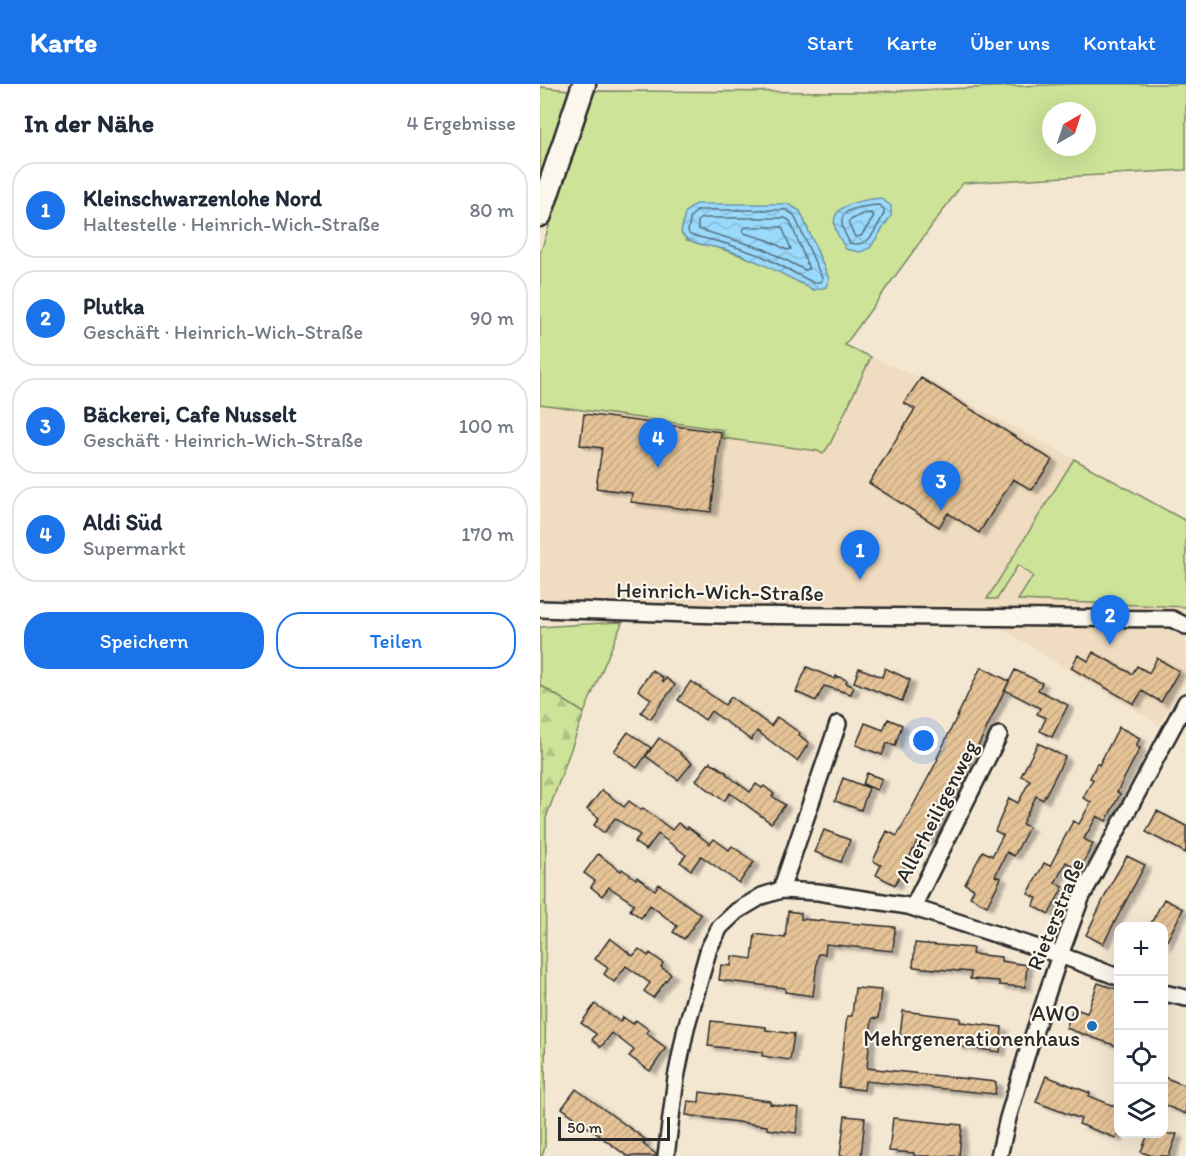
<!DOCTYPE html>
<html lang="de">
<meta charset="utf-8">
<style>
:root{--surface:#fff;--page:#f6f6f7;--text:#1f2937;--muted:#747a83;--line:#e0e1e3;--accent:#1a73e8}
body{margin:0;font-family:Itim,sans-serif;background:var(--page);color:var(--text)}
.controls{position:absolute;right:18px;bottom:18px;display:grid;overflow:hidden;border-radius:12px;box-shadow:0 6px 24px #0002}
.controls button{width:54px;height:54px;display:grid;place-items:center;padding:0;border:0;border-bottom:2px solid var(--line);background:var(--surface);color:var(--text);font:30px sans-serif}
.compass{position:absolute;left:502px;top:18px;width:54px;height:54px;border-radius:50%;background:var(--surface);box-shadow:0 6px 24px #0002;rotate:39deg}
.scale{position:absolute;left:18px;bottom:15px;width:112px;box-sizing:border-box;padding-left:6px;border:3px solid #2b2b2b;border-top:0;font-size:16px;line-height:21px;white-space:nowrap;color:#2b2b2b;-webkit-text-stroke:4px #fbf7ec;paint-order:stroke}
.you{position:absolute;left:384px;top:657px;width:21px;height:21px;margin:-15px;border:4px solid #fff;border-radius:50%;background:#1a73e8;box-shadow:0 0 0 9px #1a73e833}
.badge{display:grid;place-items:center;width:39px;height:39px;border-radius:50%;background:var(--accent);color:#fff;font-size:20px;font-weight:700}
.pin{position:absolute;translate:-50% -50px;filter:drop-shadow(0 2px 3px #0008)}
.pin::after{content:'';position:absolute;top:32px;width:21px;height:18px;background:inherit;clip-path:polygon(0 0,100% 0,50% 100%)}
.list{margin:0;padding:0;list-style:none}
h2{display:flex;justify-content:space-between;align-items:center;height:78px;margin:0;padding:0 24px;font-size:26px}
h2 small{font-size:20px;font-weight:400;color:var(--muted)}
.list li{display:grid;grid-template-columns:39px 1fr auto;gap:18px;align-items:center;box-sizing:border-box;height:96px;margin:0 12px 12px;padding:0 12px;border:2px solid var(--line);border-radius:24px}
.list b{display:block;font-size:22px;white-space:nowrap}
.list p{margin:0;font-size:20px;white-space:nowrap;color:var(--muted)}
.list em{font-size:20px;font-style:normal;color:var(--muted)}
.actions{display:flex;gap:12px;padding:18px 24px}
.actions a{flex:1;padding:14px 0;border:2px solid var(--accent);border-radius:24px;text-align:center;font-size:21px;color:var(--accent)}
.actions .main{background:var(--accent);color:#fff}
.icon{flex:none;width:33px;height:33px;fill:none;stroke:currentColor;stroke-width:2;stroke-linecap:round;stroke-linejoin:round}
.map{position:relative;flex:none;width:646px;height:1072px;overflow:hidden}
header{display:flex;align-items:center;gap:36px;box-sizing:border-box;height:84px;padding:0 30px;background:var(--accent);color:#fff}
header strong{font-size:28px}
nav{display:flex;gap:33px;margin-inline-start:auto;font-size:21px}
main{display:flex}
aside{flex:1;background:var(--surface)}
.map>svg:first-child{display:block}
.built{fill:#f0dcc0}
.green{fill:#cce398;stroke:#7c8762;stroke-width:1.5;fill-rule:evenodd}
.forest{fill:url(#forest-firs);stroke:#7c8762;stroke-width:1.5}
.water{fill:url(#water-waves);stroke:#6e94a8;stroke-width:1.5}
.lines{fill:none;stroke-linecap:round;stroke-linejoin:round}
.shore{stroke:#57717f;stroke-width:1.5}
.building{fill:url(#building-hatch);stroke:#2b2b2b;stroke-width:1.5;filter:url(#shadow)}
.street-casing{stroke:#2b2b2b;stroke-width:20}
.secondary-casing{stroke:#2b2b2b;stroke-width:27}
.street{stroke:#fbf7ec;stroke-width:15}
.secondary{stroke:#fbf7ec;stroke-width:22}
.poi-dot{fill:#1f6fb2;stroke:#fbf7ec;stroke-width:2}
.labels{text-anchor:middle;stroke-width:4.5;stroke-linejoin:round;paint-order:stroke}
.street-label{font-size:22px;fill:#2b2b2b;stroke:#fbf7ec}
.poi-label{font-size:22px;fill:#2b2b2b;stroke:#fbf7ec;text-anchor:end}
</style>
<header>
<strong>Karte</strong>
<nav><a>Start</a><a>Karte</a><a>Über uns</a><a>Kontakt</a></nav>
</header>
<main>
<aside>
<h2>In der Nähe<small>4 Ergebnisse</small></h2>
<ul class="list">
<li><span class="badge">1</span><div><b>Kleinschwarzenlohe Nord</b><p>Haltestelle · Heinrich-Wich-Straße</p></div><em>80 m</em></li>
<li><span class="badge">2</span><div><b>Plutka</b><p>Geschäft · Heinrich-Wich-Straße</p></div><em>90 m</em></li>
<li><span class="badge">3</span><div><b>Bäckerei, Cafe Nusselt</b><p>Geschäft · Heinrich-Wich-Straße</p></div><em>100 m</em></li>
<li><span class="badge">4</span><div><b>Aldi Süd</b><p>Supermarkt</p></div><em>170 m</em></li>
</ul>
<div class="actions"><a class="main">Speichern</a><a>Teilen</a></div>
</aside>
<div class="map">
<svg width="646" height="1072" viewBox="0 0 646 1072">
<defs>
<pattern id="forest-firs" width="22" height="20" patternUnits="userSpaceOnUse" patternTransform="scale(1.5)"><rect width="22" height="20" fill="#cce398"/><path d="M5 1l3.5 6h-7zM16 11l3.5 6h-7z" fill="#afc383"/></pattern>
<pattern id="water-waves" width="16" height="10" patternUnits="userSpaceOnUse" patternTransform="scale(1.5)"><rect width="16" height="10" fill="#9adafc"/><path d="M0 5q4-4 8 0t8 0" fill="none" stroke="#85bbd8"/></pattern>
<pattern id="building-hatch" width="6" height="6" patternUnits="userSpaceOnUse" patternTransform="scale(1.5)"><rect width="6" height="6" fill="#e5c397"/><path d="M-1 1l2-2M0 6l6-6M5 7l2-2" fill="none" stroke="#c5a882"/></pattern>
<filter id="shadow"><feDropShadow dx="6" dy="3.5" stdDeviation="1.5" flood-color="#0004"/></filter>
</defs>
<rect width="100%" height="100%" fill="#f4e7d2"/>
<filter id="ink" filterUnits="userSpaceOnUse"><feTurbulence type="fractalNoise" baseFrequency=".0167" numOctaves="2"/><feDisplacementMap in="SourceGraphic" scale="12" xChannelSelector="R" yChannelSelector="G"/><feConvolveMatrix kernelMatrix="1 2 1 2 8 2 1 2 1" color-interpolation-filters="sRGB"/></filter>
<g filter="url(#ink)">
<path class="built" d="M331,273L381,294L534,375L447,515H457L478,481L493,491L478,516L646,523V595L619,641L457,542L172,523L0,517V320L184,346L182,353L278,367L283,370L290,360Z"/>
<path class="green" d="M529,0H646V86L423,99L305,261L331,273L290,360L283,370L278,367L182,354L184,346L0,320V169L55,7L332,8ZM511,27H547V63H511ZM248,120L260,127L289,195L274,206L220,178L182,165L147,156Z
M0,3L29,6L0,100Z
M534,375L646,437V523L478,516L493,492L478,481L457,515H447Z
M77,538L82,539L44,629L0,601V543Z"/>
<path class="forest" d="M0,601L44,629L6,734L5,1063L2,1072H0Z"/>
<path class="water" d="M341,114L351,122V132L330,164L320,168L306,165C302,158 297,151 295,143C289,119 325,116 341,114Z
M155,120H248L260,127L289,195L286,203L274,206C244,191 216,175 184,165C170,161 151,162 141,149L145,129Z"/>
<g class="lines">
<path class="shore" d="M339,121L344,125V130C335,145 330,165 310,159C290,127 309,123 339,121Z
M158,126H246L254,131L282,194V197L274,199L222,172L184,159L150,151L148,147L151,132Z
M331,129L334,133L321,152L315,153L309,141V137L322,130Z
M161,134H245L250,137L269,185L265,186L224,165L158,145V137Z
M206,143H242L251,165L247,166L228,156L204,149L203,145Z"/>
</g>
<path class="building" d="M381,294L512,376L492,406L473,395L439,449L408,429L399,443L329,399L375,325L364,319Z
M44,330L181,348L171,428L91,418L92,409L56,404L62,364L40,361Z
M553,568L592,590L597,582L609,589L617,574L639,587L621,618L602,607L594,620L531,584L538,571L548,577Z
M267,583L295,595L296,592L307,596L306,599L314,603L311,610L284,602L276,617L256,608Z
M441,583L469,597L411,719L408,718L388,759L379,754L355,801L336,791L341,781L333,777L347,747L357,752L398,675L397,674Z
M319,584L342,593L345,584L370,596L362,617L314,598Z
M112,586L123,594L122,596L124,598L126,594L135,601L110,635L101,628L111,615L98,606Z
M475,586L502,599L498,606L528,621L512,653L500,647L506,634L497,630L500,624L465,606Z
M151,597L185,621L191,613L231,642L237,633L260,649L259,651L269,659L257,677L217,647L211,656L171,627L165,636L138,616Z
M348,635L362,641L355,662L347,659L342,671L316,661L325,639L343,646Z
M579,643L600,654L596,662L600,664L577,708L580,710L566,737L557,732L544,755L553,760L539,786L526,778L515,799L523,803L509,830L493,822L497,814L488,810L504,779L510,782L533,737L539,740L551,718L543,714L553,695L550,694L557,679L559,681Z
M88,648L111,664L97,684L74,667Z
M119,654L141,669L140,670L152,679L138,696L106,672Z
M498,659L525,673L503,716L496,712L482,740L489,743L474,772L467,768L455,792L461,794L447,822L430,813L434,805L425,800L443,767L452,772L463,751L455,747L469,714L478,719L490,696L481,692Z
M170,678L187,689L186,690L210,708L216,700L222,704L224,702L234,710L232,712L245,721L231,739L190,709L184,717L156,696Z
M327,689L342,695L337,706L323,700Z
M303,694L329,704L321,726L295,717Z
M62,706L84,723L89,717L101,726L103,724L132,746L138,739L147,745L148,743L170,760L174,755L189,766L192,762L214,778L199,799L161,772L151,786L140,778L146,771L118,750L106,766L94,758L100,751L75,734L64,749L54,741L59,734L47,725Z
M617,727L646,742V769L606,748Z
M284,746L310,756L301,778L275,768Z
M58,770L81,787L82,785L96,795L97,793L115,806L119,800L161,831L144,855L133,848L137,842L110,821L101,834L90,826L94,820L69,803L62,812L51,803L55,797L44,789Z
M587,772L605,781L563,860L546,851L573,796Z
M624,815L643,825L624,863V843H609Z
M248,827L261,829V835L355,843L353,867L286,860L285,870H278L273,912L245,908V904L179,896L181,881L191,882L192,872L212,875L215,850L245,854Z
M70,854L93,872L99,865L108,872L110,869L123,879L121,883L131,890L113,914L104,907L110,899L86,882L74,898L64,890L68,884L55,875Z
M375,859L433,864L432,870L461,873V877L487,881L485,903L459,901V897L430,895L431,888L373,883Z
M558,899L579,906V963L526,944L533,924L547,929Z
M315,904L341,906L338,935L332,934L327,984L456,998L455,1010L325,997L324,1006L299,1003L307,932H312Z
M55,920L80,938L83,933L93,940L96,936L109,946L106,949L126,964L110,987L89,972L94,966L72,949L61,963L52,956L56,950L41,939Z
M363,927L420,934V938L462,943L460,968L417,962V958L360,951Z
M171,937L226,943V946L254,950L250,976L222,972L223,968L168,962Z
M506,992L550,1009L549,1012L579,1024V1047L576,1054L539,1040L541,1035L496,1018Z
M624,993L646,1002V1030L624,1021Z
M36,1005L106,1056L103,1060L116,1070V1072H87L22,1024Z
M160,1008L230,1017V1020L259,1024L256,1049L227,1045V1042L146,1031L148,1017L159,1018Z
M305,1032L325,1034L321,1072H300Z
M353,1034L422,1041L419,1072H374V1069L349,1067Z
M608,1050H637L629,1072H613L601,1068Z"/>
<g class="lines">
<g class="street-casing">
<path id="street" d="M0,525L180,531L632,535L646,542
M241,806L298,640
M373,823L459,651
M624,909L646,914
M126,1072L136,994L146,944L169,864L180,843L197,827L222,812L241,806L278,808L368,822L520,871L578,893
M459,1072L468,1034L486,973L520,871L541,814L646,618"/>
</g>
<g class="secondary-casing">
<path id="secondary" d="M0,131L44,0"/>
</g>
<use href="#street" class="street"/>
<use href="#secondary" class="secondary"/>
</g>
</g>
<circle class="poi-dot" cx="552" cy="942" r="6"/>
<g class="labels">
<g class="street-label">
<text transform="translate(180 507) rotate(1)" y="8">Heinrich-Wich-Straße</text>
<text transform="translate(396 727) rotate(-63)" y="8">Allerheiligenweg</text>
<text transform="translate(515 830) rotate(-68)" y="8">Rieterstraße</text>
</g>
<g class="poi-label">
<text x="540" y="937">AWO<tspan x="540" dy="25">Mehrgenerationenhaus</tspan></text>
</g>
</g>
</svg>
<div class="controls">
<button>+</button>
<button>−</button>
<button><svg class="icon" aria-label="locate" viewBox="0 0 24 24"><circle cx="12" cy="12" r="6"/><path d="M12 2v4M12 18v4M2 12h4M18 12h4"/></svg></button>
<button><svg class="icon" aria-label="layers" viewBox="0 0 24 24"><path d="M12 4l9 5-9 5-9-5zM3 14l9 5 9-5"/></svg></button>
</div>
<svg class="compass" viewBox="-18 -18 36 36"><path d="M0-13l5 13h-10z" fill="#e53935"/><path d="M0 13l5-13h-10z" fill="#747a83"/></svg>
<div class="scale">50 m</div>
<div class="you"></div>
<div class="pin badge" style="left:320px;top:496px">1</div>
<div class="pin badge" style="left:570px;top:561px">2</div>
<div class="pin badge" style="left:401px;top:427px">3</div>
<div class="pin badge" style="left:118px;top:384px">4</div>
</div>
</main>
